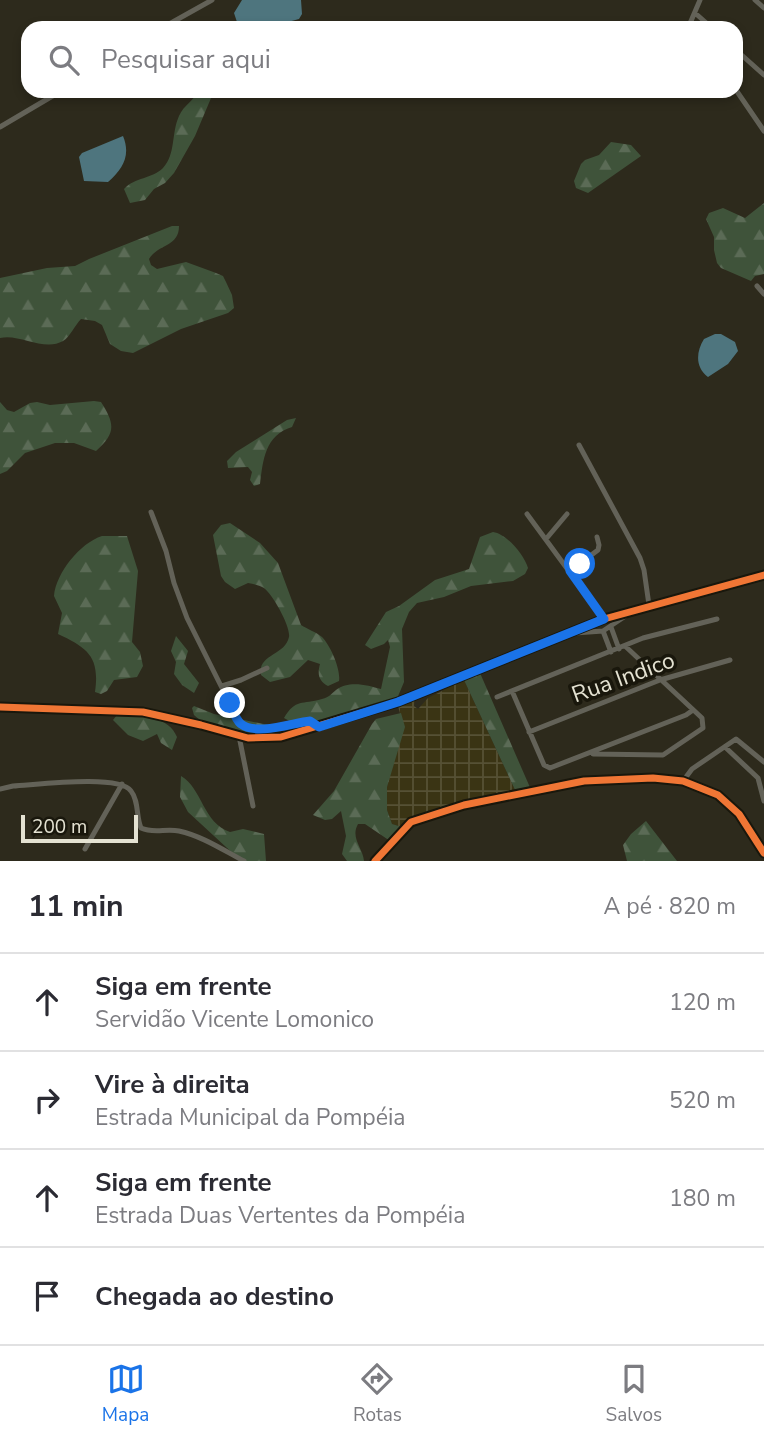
<!DOCTYPE html>
<html lang="pt">
<meta charset="utf-8">
<style>
:root{--surface:#fff;--page:#f7f7f7;--text:#2b2b33;--muted:#7c7c81;--line:#e1e1e2;--accent:#1a73e8}
body{margin:0;font-family:"Nunito Sans",sans-serif;background:var(--page);color:var(--text)}
.scale{position:absolute;left:21px;bottom:18px;width:117px;box-sizing:border-box;padding-left:7px;border:4px solid #e4e2d2;border-top:0;font-size:19px;line-height:24px;white-space:nowrap;color:#e4e2d2;-webkit-text-stroke:5px #19170c;paint-order:stroke}
.stop{position:absolute;width:21px;height:21px;margin:-16px;border:5px solid #1a73e8;border-radius:50%;background:#fff}
.stop.end{background:#1a73e8;border-color:#fff;box-shadow:0 2px 7px #0008}
.list{margin:0;padding:0;list-style:none}
h2{display:flex;justify-content:space-between;align-items:center;height:91px;margin:0;padding:0 28px;font-size:30px}
h2 small{font-size:23px;font-weight:400;color:var(--muted)}
.list li{display:grid;grid-template-columns:46px 1fr auto;gap:21px;align-items:center;box-sizing:border-box;height:98px;padding:0 28px;border-top:2px solid var(--line)}
.list b{display:block;font-size:26px;white-space:nowrap}
.list p{margin:0;font-size:23px;white-space:nowrap;color:var(--muted)}
.list em{font-size:23px;font-style:normal;color:var(--muted)}
.icon{flex:none;width:38px;height:38px;fill:none;stroke:currentColor;stroke-width:2;stroke-linecap:round;stroke-linejoin:round}
.map{position:relative;flex:none;width:764px;height:861px;overflow:hidden}
.search{position:absolute;background:var(--surface);box-shadow:0 4px 10px #0003;left:21px;right:21px;top:21px;height:77px;display:flex;align-items:center;gap:18px;box-sizing:border-box;padding:0 24px;border-radius:21px;color:var(--muted);font-size:26px}
.sheet{height:483px;background:var(--surface)}
nav{display:flex;justify-content:space-around;align-items:center;box-sizing:border-box;height:98px;border-top:2px solid var(--line);background:var(--surface);font-size:19px;color:var(--muted)}
nav a{display:grid;justify-items:center;gap:4px}
nav .on{color:var(--accent)}
.map>svg:first-child{display:block}
.industrial{fill:url(#industrial-grid)}
.forest{fill:url(#forest-firs)}
.water{fill:#4e757e}
.lines{fill:none;stroke-linecap:round;stroke-linejoin:round}
.minor{stroke:#636258;stroke-width:5}
.cycleway-casing{stroke:#19170c;stroke-width:11}
.cycleway{stroke:#f07635;stroke-width:7}
.route{stroke:#1a73e8;stroke-width:9}
.labels{text-anchor:middle;stroke-width:7;stroke-linejoin:round;paint-order:stroke}
.street-label{font-size:23px;fill:#e4e2d2;stroke:#19170c}
</style>
<div class="map">
<svg width="764" height="861" viewBox="0 0 764 861">
<defs>
<pattern id="industrial-grid" width="8" height="8" patternUnits="userSpaceOnUse" patternTransform="scale(1.75)"><rect width="8" height="8" fill="#3a3414"/><path d="M0 4h8M4 0v8" fill="none" stroke="#565135"/></pattern>
<pattern id="forest-firs" width="22" height="20" patternUnits="userSpaceOnUse" patternTransform="scale(1.75)"><rect width="22" height="20" fill="#3f533a"/><path d="M5 1l3.5 6h-7zM16 11l3.5 6h-7z" fill="#5b6b56"/></pattern>
</defs>
<rect width="100%" height="100%" fill="#2d2a1c"/>
<path class="industrial" d="M464,680L516,792L412,819L402,827L392,824L387,810V787L403,724L398,706L415,699L414,706L418,709L428,698Z"/>
<path class="forest" d="M199,91H214L195,136L174,173L165,183L154,189L145,200L130,203L124,189C135,177 152,179 163,168C176,154 171,134 179,116C184,105 193,101 199,91Z
M611,142L631,145L641,156L588,193L576,188L574,181L581,164L585,160L599,155Z
M764,203V274L755,276L751,281L721,268L717,263L714,250V237L706,219L709,213L723,208L745,218Z
M172,226H179C179,247 158,244 149,259L151,265L157,269L186,262L216,273L223,276L226,282L232,295L234,308L228,313L181,329L133,353L121,351L110,344L102,325L95,321L81,319C75,325 70,337 63,341C44,352 19,333 0,338V278L47,268L75,266L89,259Z
M94,401L101,402C115,424 116,433 96,451L74,443H55L25,453L7,471L0,474V402L7,410L14,412L30,403L37,402L50,405Z
M296,418L292,427C265,435 263,460 260,484L254,486L250,480L252,472L248,467L228,468L227,461L236,452L287,420Z
M230,523L260,543L278,563L301,625C307,629 316,632 322,637C330,645 341,669 339,681L328,686C319,681 317,675 320,664L308,660L290,677L270,682L261,675C257,654 285,656 289,637C291,627 273,595 264,588C259,585 254,584 248,583L235,589L225,582L221,576L213,535L221,525Z
M493,532C507,534 524,555 528,568L525,574L513,581L471,586L444,597L417,603L409,612L402,629L404,682L396,701L359,712L339,714L317,724H295L284,718C296,698 302,705 322,699C330,697 331,694 336,690C349,680 367,685 381,689L390,647L388,640L384,644L371,649L365,645L386,612L399,606L435,580L469,569L480,537Z
M102,536H127L138,571L132,642L140,652L143,666L137,677L114,680L107,691L101,694L95,692C100,657 88,648 58,634L62,613L54,596C56,573 80,543 102,536Z
M176,636L188,651L184,664L199,683L194,693L182,685L174,674L176,662L171,651Z
M480,673L532,792H516L464,680Z
M194,706L214,714L269,725L275,729L279,735C253,739 214,733 194,715L192,708Z
M125,713C144,716 169,717 177,737L172,750L161,743L157,734L143,741L128,735L113,720L117,715Z
M401,713L405,727L387,787V810L392,824L402,827L399,840L393,843L365,824H358C350,838 363,848 364,861H347L342,854L346,836L341,811L332,819L325,820L313,815L334,791L372,724L376,719Z
M181,776C202,788 203,823 230,832L243,829L264,834L266,861H243L239,859L188,812L180,797Z
M646,821L677,861H627L623,845L631,834Z"/>
<path class="water" d="M242,0H301L302,14L299,19L266,28H239L234,13Z
M123,136C131,155 123,169 108,182L84,181L79,157L82,153Z
M715,334H721L735,342L738,351L728,364L708,377C695,367 696,352 704,339Z"/>
<g class="lines">
<path class="minor" d="M755,0L764,8
M695,13L712,28
M162,28L212,0
M688,28L700,0
M736,50L764,75
M736,90L764,131
M0,127L61,91
M757,286L764,294
M579,445L640,558L644,570L649,605
M151,512L166,551L174,583L187,618L239,722C262,736 288,723 312,721L319,727
M527,514L604,619
M546,539L567,514
M570,571L598,550L599,545L597,537
M611,627L619,649
M603,631L611,652
M575,633L603,631L630,613
M222,686L241,680L267,668
M512,691L544,765L550,768L686,715L693,710
M497,697L643,638L717,619
M0,707L143,712L201,725L248,738L281,737L398,702L604,619L764,575
M529,732L660,680L730,660
M239,736L253,806
M725,747L758,778L764,801
M593,754L663,755L703,728L702,718L625,646
M683,781L692,769L736,739L764,762
M0,789L13,786C35,785 119,774 131,791C139,801 136,817 141,828C154,834 166,828 179,831C202,836 223,850 244,861
M85,849L122,784
M375,861L411,822L464,805L584,781L653,778L683,781L718,795L739,814L764,853"/>
<g class="cycleway-casing">
<path id="cycleway" d="M0,707L143,712L201,725L248,738L281,737L398,702L604,619L764,575
M375,861L411,822L464,805L584,781L653,778L683,781L718,795L739,814L764,853"/>
</g>
<use href="#cycleway" class="cycleway"/>
</g>
<g class="lines">
<path class="route" d="M230,703C233,710 235,719 241,724C257,736 292,723 310,721L319,727L398,702L604,619L570,571L580,564"/>
</g>
<g class="labels">
<g class="street-label">
<text transform="translate(623 677) rotate(-20)" y="8">Rua Indico</text>
</g>
</g>
</svg>
<div class="scale">200 m</div>
<div class="stop" style="left:580px;top:564px"></div>
<div class="stop end" style="left:230px;top:703px"></div>
<div class="search"><svg class="icon" aria-label="search" viewBox="0 0 24 24"><circle cx="10" cy="10" r="6"/><path d="M15 15l6 6"/></svg>Pesquisar aqui</div>
</div>
<section class="sheet">
<h2>11 min<small>A pé · 820 m</small></h2>
<ul class="list">
<li><svg class="icon" aria-label="ahead" viewBox="0 0 24 24"><path d="M12 20V5M6 11l6-6 6 6"/></svg><div><b>Siga em frente</b><p>Servidão Vicente Lomonico</p></div><em>120 m</em></li>
<li><svg class="icon" aria-label="right" viewBox="0 0 24 24"><path d="M7 20v-9h11M14 6l5 5-5 5"/></svg><div><b>Vire à direita</b><p>Estrada Municipal da Pompéia</p></div><em>520 m</em></li>
<li><svg class="icon" aria-label="ahead" viewBox="0 0 24 24"><path d="M12 20V5M6 11l6-6 6 6"/></svg><div><b>Siga em frente</b><p>Estrada Duas Vertentes da Pompéia</p></div><em>180 m</em></li>
<li><svg class="icon" aria-label="arrive" viewBox="0 0 24 24"><path d="M6 21V4h12l-3 4 3 4H6"/></svg><div><b>Chegada ao destino</b></div></li>
</ul>
</section>
<nav>
<a class="on"><svg class="icon" aria-label="map" viewBox="0 0 24 24"><path d="M3 6l6-2 6 2 6-2v14l-6 2-6-2-6 2zM9 4v14M15 6v14"/></svg>Mapa</a>
<a><svg class="icon" aria-label="directions" viewBox="0 0 24 24"><path d="M12 3l9 9-9 9-9-9zM9 14v-3h6M13 9l2 2-2 2"/></svg>Rotas</a>
<a><svg class="icon" aria-label="saved" viewBox="0 0 24 24"><path d="M7 4h10v16l-5-4-5 4z"/></svg>Salvos</a>
</nav>
